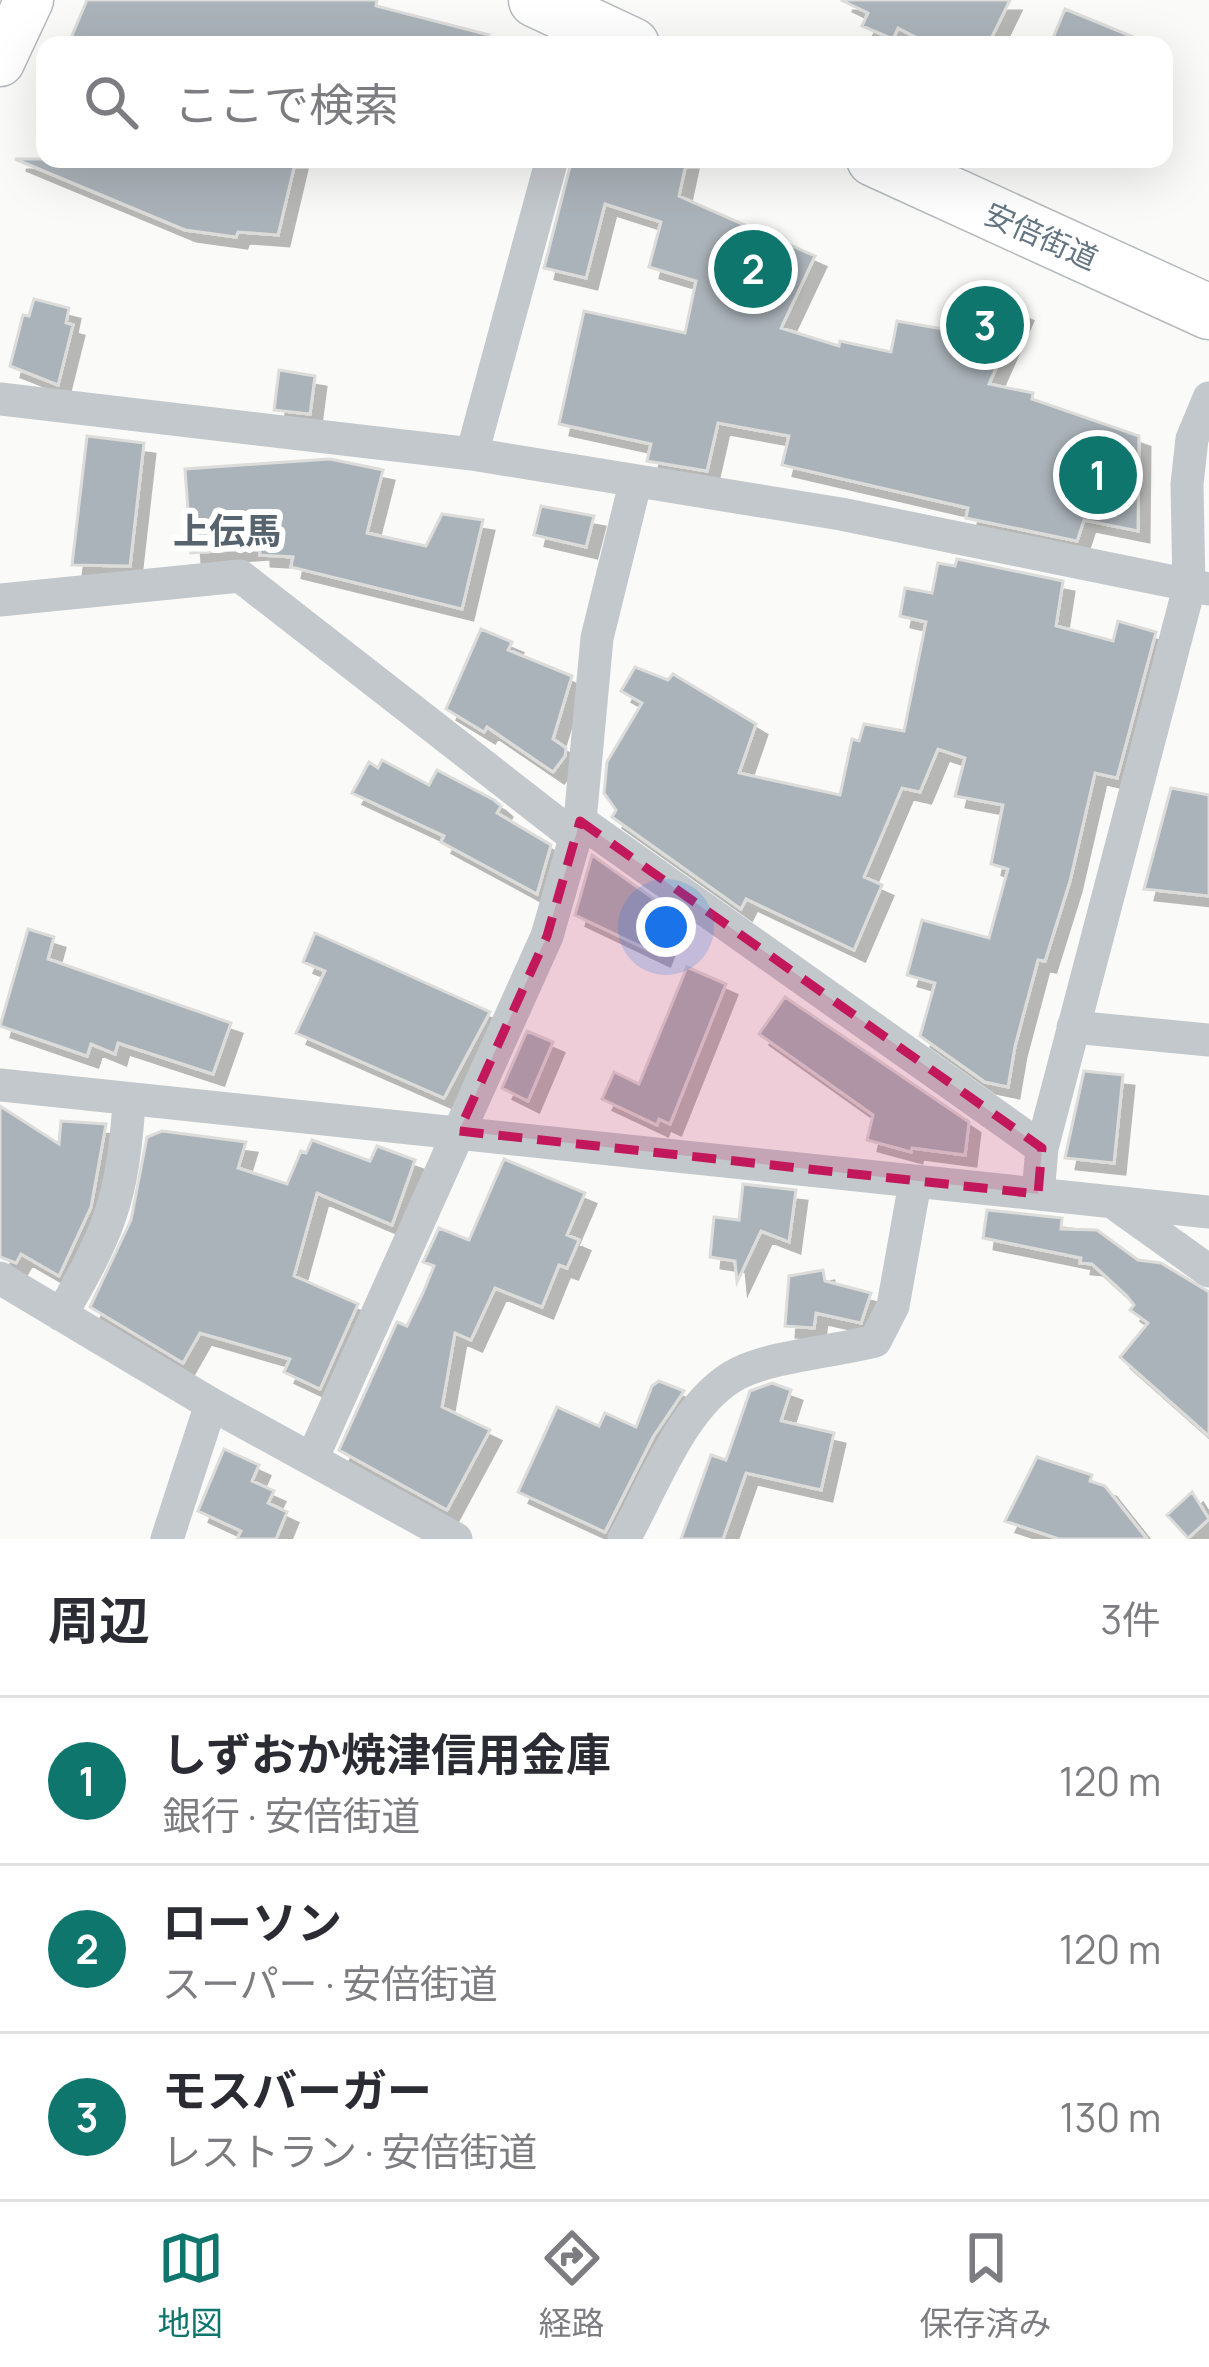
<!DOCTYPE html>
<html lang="ja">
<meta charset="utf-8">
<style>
:root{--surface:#fff;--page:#f7f7f7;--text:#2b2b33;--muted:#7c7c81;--line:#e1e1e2;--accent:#0f766e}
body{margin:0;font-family:Manrope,"Noto Sans JP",sans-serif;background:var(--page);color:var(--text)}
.you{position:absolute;left:666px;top:927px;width:42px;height:42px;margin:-30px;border:9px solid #fff;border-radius:50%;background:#1a73e8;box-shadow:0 0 0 18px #1a73e833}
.badge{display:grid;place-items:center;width:78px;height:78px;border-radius:50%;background:var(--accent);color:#fff;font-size:39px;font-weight:700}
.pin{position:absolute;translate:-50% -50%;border:6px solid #fff;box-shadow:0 3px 12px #0006}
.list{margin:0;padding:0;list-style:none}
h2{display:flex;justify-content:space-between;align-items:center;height:156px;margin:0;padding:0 48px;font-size:51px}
h2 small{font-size:39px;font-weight:400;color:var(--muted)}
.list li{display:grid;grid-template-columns:78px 1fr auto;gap:36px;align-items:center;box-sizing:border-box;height:168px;padding:0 48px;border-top:3px solid var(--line)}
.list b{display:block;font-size:45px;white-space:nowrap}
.list p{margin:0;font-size:39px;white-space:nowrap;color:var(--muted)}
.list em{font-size:39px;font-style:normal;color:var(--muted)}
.icon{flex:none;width:66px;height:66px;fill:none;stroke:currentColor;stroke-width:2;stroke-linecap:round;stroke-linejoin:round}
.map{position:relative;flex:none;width:1209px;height:1539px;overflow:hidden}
.search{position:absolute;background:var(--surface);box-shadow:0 12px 48px #0002;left:36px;right:36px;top:36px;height:132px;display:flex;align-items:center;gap:30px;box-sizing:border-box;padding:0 42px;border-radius:24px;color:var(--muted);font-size:45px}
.sheet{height:660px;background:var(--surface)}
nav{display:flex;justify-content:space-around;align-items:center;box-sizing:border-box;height:168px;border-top:3px solid var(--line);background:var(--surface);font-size:33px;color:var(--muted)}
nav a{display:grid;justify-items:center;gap:6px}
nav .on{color:var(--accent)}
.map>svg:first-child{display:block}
.building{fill:#aab3b9;stroke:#dcdcda;stroke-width:3;filter:url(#shadow)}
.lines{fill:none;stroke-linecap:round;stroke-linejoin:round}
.secondary-casing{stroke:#b3babf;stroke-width:51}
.primary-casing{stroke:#b5babe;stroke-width:57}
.street{stroke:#c3c8cc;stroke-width:33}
.secondary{stroke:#fff;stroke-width:48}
.primary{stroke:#fff;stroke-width:54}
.marked{fill:#c2185b;fill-opacity:0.2;stroke:#c2185b;stroke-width:9;stroke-dasharray:24 15;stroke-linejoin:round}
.labels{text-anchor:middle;stroke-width:12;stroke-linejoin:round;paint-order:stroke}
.street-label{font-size:30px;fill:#657683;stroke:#fff}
.quarter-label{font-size:36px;font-weight:bold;fill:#57646e;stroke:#fff}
</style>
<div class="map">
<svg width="1209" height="1539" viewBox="0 0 1209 1539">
<defs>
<filter id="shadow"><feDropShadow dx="11" dy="11" stdDeviation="0" flood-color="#0004"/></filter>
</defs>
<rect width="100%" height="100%" fill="#fafaf8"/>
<path class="building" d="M87,0H377L376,6L489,35L488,45H68Z
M841,0H1010L988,45H931L898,28L893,39L862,26L868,13Z
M1065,9L1148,43V45H1050Z
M15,159H296L278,235L238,232L236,237L185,230Z
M572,159H687L679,196L815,256L781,328L839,346L840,341L891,352L897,321L949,330L967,288L1022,310L989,384L1033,393L1032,399L1139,436L1138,531L1084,520L1077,541L966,518L968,508L782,465L789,436L718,423L707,471L647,461L651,444L559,424L584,311L685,333L696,281L649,267L661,222L605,204L586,278L544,268Z
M34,299L69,308L66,323L73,325L58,385L10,366L23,315L29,316Z
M279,370L315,376L310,414L274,410Z
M87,436L144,443L130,566L72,565Z
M330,459L383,470L367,533L426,546L442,514L483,520L462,609L291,567L293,557L260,555V548L191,553L185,469Z
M541,506L594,516L586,547L534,535Z
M957,559L1063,581L1056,626L1113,641L1118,621L1156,632L1117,778L1095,773L1070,881L1045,961L1038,960L1015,1046L1008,1087L985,1082L920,1036L935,983L907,975L922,920L989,938L1008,869L991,864L1003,805L955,796L965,758L938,749L920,792L902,788L864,877L882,885L854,950L746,899L741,909L612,817L616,810L604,793L607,762L642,703L621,691L635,667L668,680L673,674L756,724L739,773L840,795L852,739L859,741L864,724L904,731L926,622L900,616L905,588L932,593L938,563L955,566Z
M481,629L512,642L508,650L572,676L553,739L566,748L565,756L553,772L487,727L484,732L446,709Z
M382,760L429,785L437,770L494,800L501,806L497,813L551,845L537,894L441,842L444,836L352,793L369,762L378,768Z
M1171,788L1209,795V896L1144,889Z
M592,855L675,914L659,955L575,915Z
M28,929L54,937L48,959L231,1023L213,1074L118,1043L115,1054L91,1044L87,1056L0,1026Z
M315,933L490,1012L444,1098L296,1033L325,971L303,962Z
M687,967L726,984L670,1124L659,1119L657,1125L602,1099L614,1072L639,1084Z
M785,997L969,1122L965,1155L912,1148L911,1152L867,1140L873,1115L759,1034Z
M527,1031L553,1042L528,1101L502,1088Z
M1084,1071L1123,1075L1114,1163L1065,1158Z
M0,1106L59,1144L61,1121L106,1124L91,1207L59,1276L21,1254L16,1263L0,1257Z
M162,1131L246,1142L238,1168L287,1184L301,1151L306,1153L312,1140L370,1161L377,1146L415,1160L392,1225L317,1193L294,1276L358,1304L320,1389L284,1372L290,1359L200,1333L183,1363L90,1307L131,1220L147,1137Z
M504,1159L585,1193L567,1235L579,1240L567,1268L559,1265L542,1307L495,1288L471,1340L455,1333L442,1407L490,1430L447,1510L339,1450L397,1322L407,1326L423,1293L434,1266L423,1262L439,1228L469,1240Z
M743,1184L796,1190L789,1242L761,1231L737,1282L735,1261L710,1257L714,1217L739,1220Z
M987,1210L1062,1218L1061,1229L1097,1230L1138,1260L1161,1263L1209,1292V1436L1120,1357L1148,1323L1130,1310L1134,1305L1126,1295L1092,1264L1080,1263L1081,1258L983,1238Z
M823,1270L825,1281L871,1293L861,1323L816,1313L814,1328L785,1326L789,1276Z
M659,1381L684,1391L653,1437L605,1532L518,1492L557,1407L599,1426L605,1413L636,1427L652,1386Z
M772,1383L791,1390L781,1421L834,1433L821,1490L746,1473L723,1539H681L711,1455L726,1460L750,1391Z
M224,1449L259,1465L252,1481L274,1491L268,1503L287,1512L276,1539H237L241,1531L198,1511Z
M1037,1457L1092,1475L1090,1481L1105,1486L1147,1539H1059L1005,1521Z
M1192,1492L1209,1519L1188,1538L1167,1515Z"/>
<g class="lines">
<g class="secondary-casing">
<path id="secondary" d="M0,62L29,0"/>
</g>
<g class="primary-casing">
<path id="primary" d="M536,0L632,45
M874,159L1209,312"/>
</g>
<path class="street" d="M0,399L472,454L841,514L1209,589
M472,454L552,159
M0,600L240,576L575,837
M580,821L1042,1148
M1073,1027L1209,1040
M0,1085L1209,1212
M1038,1194L1042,1148L1189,588L1187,484L1192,439L1209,398
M1118,1206L1209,1271
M0,1278L211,1404L456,1539
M61,1315C109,1232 123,1199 129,1102
M312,1459L547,936L580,821L597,638L635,484
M167,1539L211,1404
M624,1539C653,1488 683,1401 739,1373C773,1356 836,1351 875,1341L893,1306L915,1183"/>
<use href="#secondary" class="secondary"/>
<use href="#primary" class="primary"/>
</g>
<path class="marked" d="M580,821L1042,1148L1038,1194L459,1131L547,936Z"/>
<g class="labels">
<g class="street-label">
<text transform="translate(1041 237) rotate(24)" y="10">安倍街道</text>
</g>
<g class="quarter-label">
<text x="227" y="544">上伝馬</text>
</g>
</g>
</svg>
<div class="you"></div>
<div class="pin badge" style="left:1098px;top:475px">1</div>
<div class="pin badge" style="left:753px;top:269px">2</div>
<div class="pin badge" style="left:985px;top:325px">3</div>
<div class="search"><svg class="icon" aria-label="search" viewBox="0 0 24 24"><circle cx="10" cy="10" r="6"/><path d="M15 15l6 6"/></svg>ここで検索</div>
</div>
<section class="sheet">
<h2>周辺<small>3件</small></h2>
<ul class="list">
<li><span class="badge">1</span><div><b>しずおか焼津信用金庫</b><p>銀行 · 安倍街道</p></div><em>120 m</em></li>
<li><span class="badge">2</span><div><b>ローソン</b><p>スーパー · 安倍街道</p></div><em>120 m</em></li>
<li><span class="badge">3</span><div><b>モスバーガー</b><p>レストラン · 安倍街道</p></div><em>130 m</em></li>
</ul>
</section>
<nav>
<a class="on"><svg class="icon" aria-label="map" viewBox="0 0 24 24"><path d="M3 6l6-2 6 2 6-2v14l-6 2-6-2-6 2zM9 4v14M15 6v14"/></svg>地図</a>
<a><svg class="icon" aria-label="directions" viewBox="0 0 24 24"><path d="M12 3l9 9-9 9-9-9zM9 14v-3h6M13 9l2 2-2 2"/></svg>経路</a>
<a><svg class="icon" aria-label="saved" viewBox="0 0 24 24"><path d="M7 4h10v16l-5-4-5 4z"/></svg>保存済み</a>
</nav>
